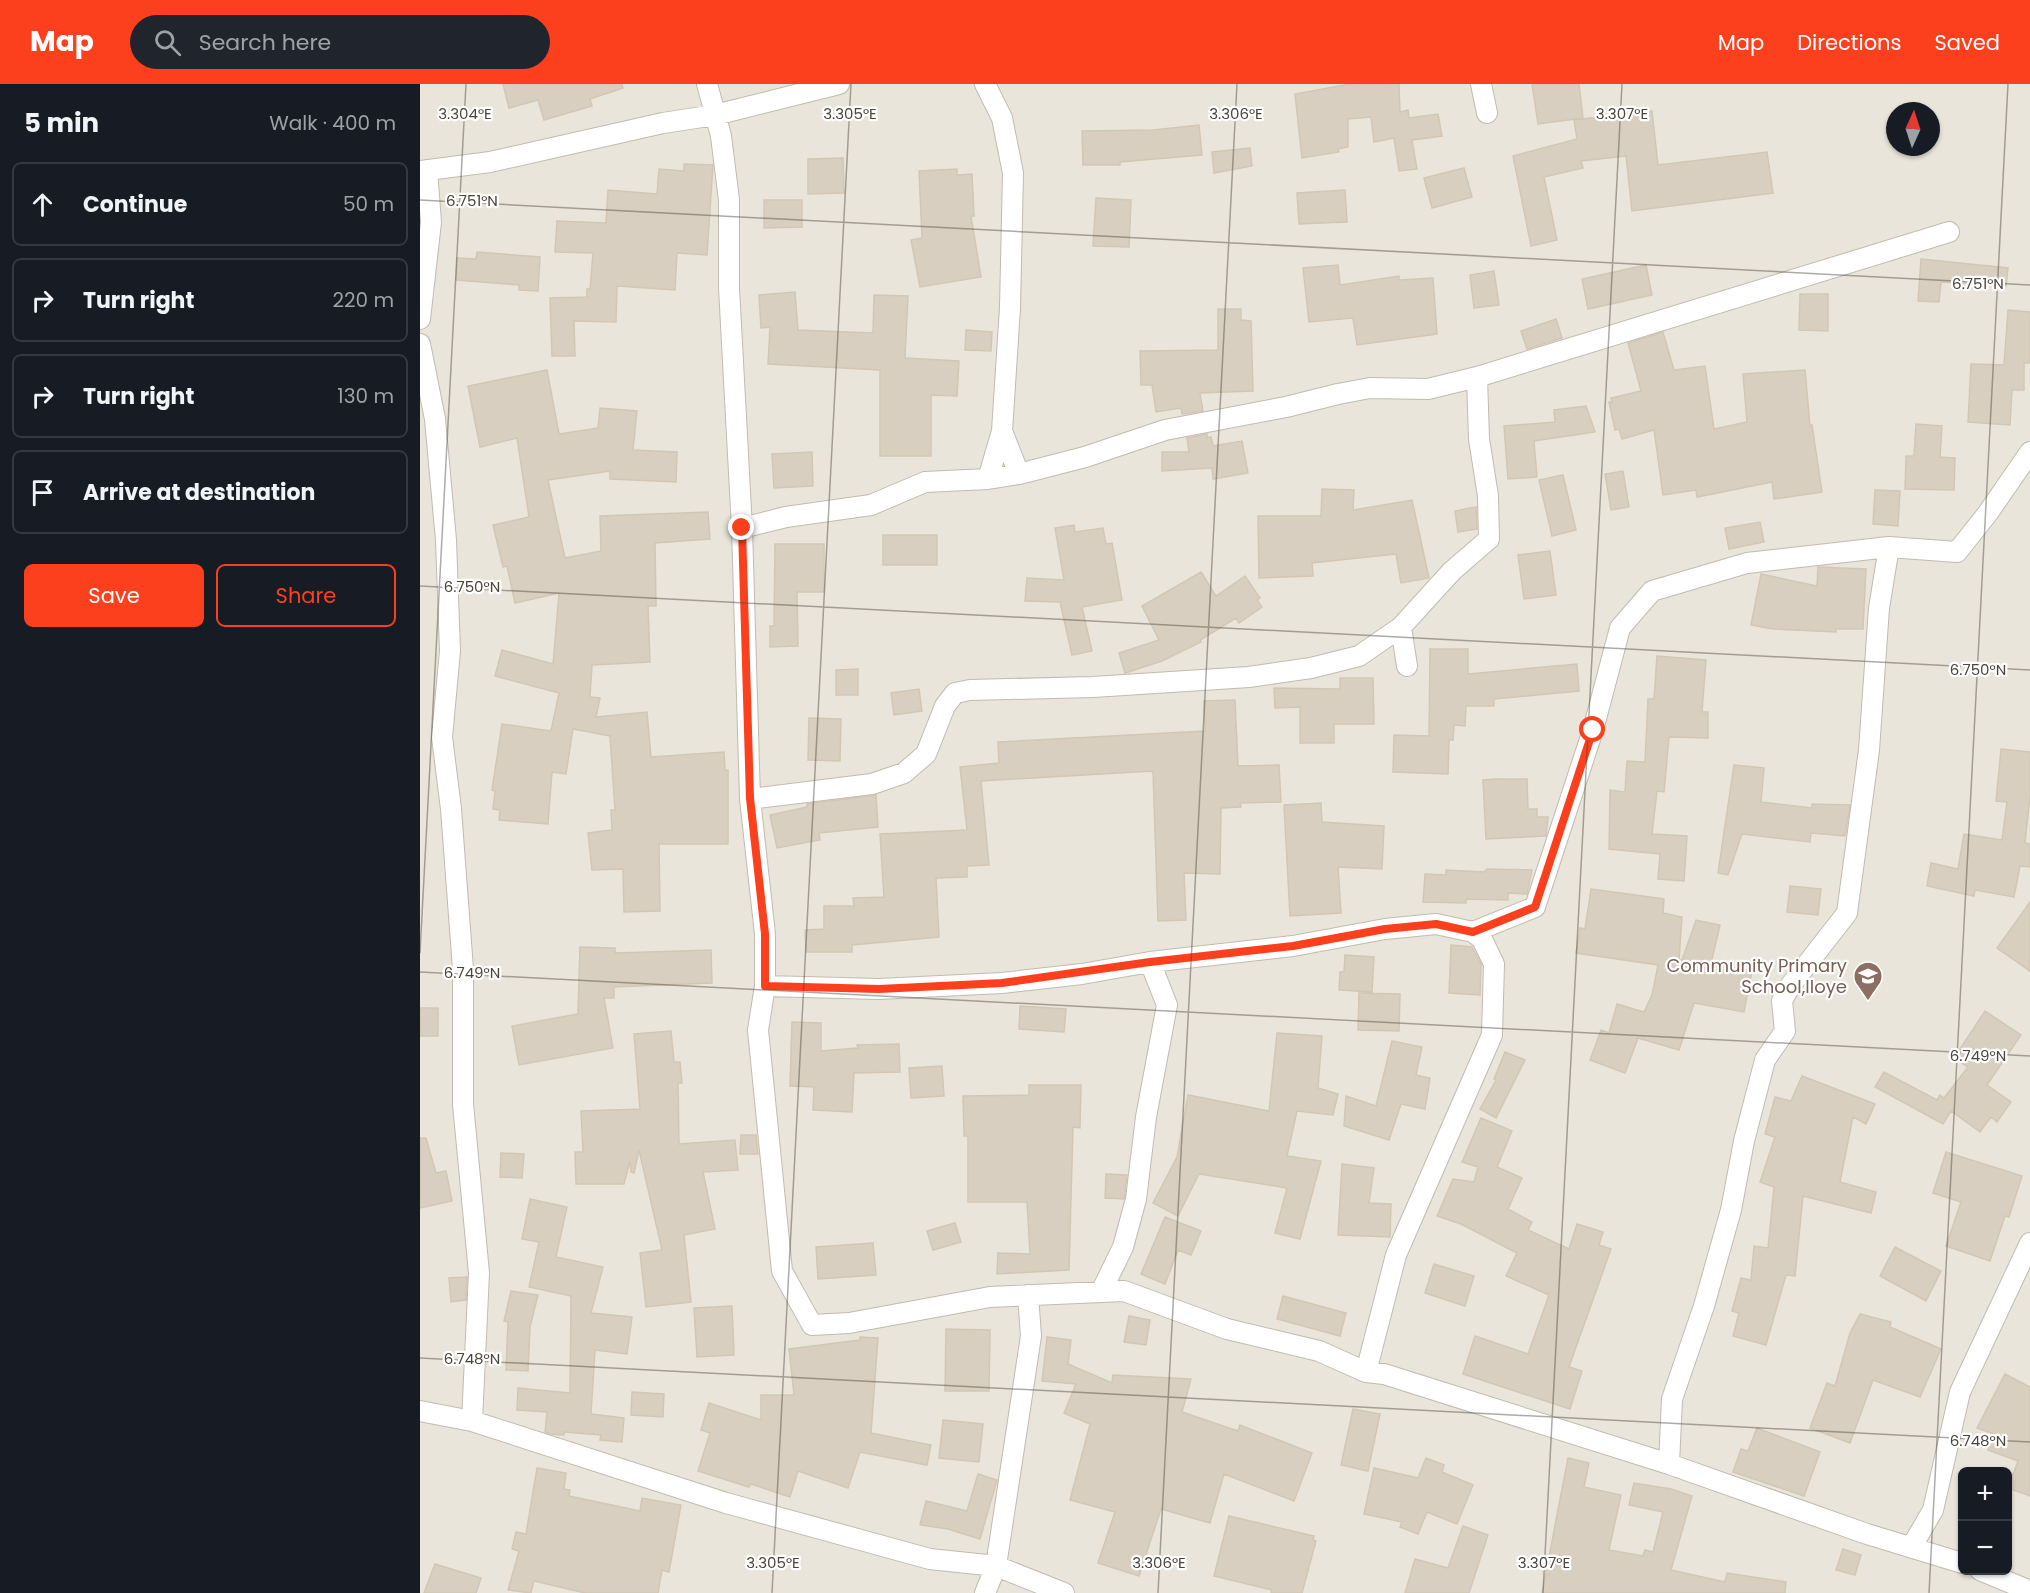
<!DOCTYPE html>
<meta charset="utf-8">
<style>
:root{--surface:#171b24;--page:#20242c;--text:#f1f3f6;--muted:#9ea1a6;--line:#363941;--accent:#fc3f1d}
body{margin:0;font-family:Poppins,sans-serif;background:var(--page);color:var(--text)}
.controls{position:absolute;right:18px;bottom:18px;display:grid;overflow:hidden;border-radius:9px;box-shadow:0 2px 4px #0004}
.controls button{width:54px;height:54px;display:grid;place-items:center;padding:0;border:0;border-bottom:2px solid var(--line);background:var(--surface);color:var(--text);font:30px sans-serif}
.compass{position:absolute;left:1466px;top:18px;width:54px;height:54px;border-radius:50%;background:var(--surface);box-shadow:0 2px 4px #0004;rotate:3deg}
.stop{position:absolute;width:18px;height:18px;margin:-14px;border:4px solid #fc3f1d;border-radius:50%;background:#fff}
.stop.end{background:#fc3f1d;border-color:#fff;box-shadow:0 2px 6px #0008}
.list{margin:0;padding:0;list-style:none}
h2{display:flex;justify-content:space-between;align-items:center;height:78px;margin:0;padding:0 24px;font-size:26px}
h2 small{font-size:20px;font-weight:400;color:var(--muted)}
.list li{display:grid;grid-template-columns:39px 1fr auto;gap:18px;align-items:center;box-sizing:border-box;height:84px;margin:0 12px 12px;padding:0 12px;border:2px solid var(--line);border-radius:9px}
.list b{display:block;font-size:22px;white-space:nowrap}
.list em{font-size:20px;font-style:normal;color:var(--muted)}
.actions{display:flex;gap:12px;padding:18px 24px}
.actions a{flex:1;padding:14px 0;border:2px solid var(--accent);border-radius:9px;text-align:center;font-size:21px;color:var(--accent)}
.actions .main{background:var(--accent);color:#fff}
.icon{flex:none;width:33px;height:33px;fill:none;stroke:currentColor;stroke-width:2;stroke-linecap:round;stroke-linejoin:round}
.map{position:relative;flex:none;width:1610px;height:1509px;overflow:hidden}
header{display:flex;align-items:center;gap:36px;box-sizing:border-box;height:84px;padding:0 30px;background:var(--accent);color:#fff}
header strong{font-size:28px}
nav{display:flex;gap:33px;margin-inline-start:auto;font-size:21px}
.search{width:420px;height:54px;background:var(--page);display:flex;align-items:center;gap:15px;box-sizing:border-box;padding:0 21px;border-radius:33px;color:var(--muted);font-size:22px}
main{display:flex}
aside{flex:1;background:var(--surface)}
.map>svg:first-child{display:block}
.residential{fill:#eae5da;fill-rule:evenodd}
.building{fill:#d8cfc1;stroke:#d3c7b4;stroke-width:1.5}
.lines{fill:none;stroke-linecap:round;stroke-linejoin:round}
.minor-casing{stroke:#c2bbae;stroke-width:22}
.minor{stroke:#fff;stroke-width:20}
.route{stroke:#fc3f1d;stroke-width:8}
.ticks{fill:none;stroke:#4b4439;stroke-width:1.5;stroke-opacity:0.45}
.labels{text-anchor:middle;stroke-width:4.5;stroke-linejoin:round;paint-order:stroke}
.education-label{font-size:18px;fill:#785e54;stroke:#fff;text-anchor:end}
.ticks-label{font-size:15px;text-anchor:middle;fill:#4b4439;stroke:#fff;stroke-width:4.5;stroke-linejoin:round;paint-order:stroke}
</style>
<header>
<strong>Map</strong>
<div class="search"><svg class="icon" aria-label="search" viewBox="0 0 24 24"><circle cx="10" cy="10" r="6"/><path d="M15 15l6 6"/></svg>Search here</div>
<nav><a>Map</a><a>Directions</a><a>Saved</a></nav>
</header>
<main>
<aside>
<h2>5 min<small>Walk · 400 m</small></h2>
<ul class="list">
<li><svg class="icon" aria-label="ahead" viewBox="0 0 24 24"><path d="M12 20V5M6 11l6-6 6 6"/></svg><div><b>Continue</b></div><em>50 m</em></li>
<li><svg class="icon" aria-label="right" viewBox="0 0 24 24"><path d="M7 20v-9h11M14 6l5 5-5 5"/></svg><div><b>Turn right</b></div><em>220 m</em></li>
<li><svg class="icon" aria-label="right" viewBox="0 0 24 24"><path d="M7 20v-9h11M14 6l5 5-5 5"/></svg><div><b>Turn right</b></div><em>130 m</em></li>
<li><svg class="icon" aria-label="arrive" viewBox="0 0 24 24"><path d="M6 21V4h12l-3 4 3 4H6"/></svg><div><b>Arrive at destination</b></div></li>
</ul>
<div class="actions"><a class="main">Save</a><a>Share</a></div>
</aside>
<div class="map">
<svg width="1610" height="1509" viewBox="0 0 1610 1509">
<rect width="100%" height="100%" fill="#f6f3ec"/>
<path class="residential" d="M0,0H1610V1509H0ZM1475,27H1511V63H1475ZM1542,1388H1588V1486H1542Z"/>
<path class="building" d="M83,0H202L203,4L170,15L172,22L124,36L118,16L89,24Z
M930,0H979L980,28L988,26L989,34L1018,30L1022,52L992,56L997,85L979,87L974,54L954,58L951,33L928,35V63L918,65L919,68L882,74L875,10Z
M1112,0H1159L1163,34L1118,40Z
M1232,27L1238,81L1347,68L1353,109L1212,127L1206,72L1161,77L1163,84L1124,93L1137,156L1111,162L1093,72L1157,55L1154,36Z
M779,41L782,71L700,78V81H663L662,47L733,46Z
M830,64L832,82L794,89L792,68Z
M423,74L424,109L388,110V75Z
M264,80L293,81L287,171L257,169L255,206L197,202L196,238L154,237L155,272H132L130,214L167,213V205H170L173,169L135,168L137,137L186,139L188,106L237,110L239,85L264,87Z
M1044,84L1052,113L1012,124L1004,94Z
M537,85V91L552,90L554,132H551L561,193L500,203L491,156L502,154L499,87Z
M925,106L927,138L879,140L877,109Z
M676,114L711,116L709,163L673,162Z
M344,116H382V143L344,144Z
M57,168L120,173L118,207L99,206V201L36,196L37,174L56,175Z
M1501,175L1588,184L1586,202L1521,198L1519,218L1498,217Z
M918,181L920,201L979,192V196L1013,194L1017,250L937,261L933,234L889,238L883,184Z
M1226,181L1232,211L1168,225L1162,195Z
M1074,187L1079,221L1054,224L1050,191Z
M375,208L378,246L453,249L454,211L488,212L485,274L539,277L537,312L511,311V372H460V286L348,280L350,243L341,244L339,211Z
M1380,210H1408V247L1379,246Z
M798,225H821V236L831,237L833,307L780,309L783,327L762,330L761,324L736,328L732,301H721L720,267L798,266Z
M1588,226L1610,228V279H1604V306H1592L1590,341L1548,338L1551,280L1584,281Z
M1136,235L1142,254L1107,265L1101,247Z
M546,246L572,248L571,267L545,266Z
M1243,248L1254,286L1285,282L1294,345L1327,338L1323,290L1385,286L1390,342L1392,341L1402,408L1354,415L1352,398L1277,413L1276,406L1243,411L1234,346L1202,355L1199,345L1195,346L1189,318H1192L1191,314L1221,307L1208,259Z
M127,286L139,350L178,344L180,324L217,327L213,366L257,368L256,398L190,395V387L128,396L145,474L181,467L180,432L288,428L290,455L235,459L236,522H228L230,578L172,581L170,613L180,614L176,633L227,628L231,673L304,668L305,686H308V760H239L240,827L204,828L203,785L172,786L168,749L192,746L191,726H195L190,652L153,645L146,690L132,688L128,740L79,736L80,726L73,725L75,707L72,706L82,640L131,647L139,609L75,592L82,566L133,580L139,509L95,519L87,482L83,483L73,441L109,433L97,354L60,363L48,302Z
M1166,322L1175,348L1114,357L1117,393L1088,395L1084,342L1135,338L1134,326Z
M1496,340L1522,342L1520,373L1535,374L1534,406L1485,405L1486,372H1494Z
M787,350V354L791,353L793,362L822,357L828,389L793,395L792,384L742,387V368H769L767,354Z
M392,368L393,402L354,404L352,370Z
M1203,387L1209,423L1191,426L1185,390Z
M1143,391L1156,446L1132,452L1119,396Z
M902,405L934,406L933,426L992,416L1009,494L981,499L976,470L892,479L893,492L839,494L838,432H901Z
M1455,406L1480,407L1478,442L1453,440Z
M1056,423L1057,445L1038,448L1035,427Z
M1340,438L1344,458L1309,465L1305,444Z
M654,441L655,448L683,444L686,460L692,459L702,516L662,523L672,567L652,571L640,518L605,517L607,494L644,496L635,444Z
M463,451H517V481H463Z
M355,460H404V508H377L378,562L350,563V542H354Z
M1130,467L1136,511L1104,515L1098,471Z
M1398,483L1446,485L1443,545H1416V548L1353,545L1331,541L1341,490L1397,502Z
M781,488L796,512L825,492L840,514L837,516L842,523L819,539L816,534L780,556L781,558L742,577L705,589L699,569L739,556L722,522Z
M1010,565H1048V590L1157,580L1159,607L1074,615V622H1046L1045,642L1034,641L1033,656H1029L1028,690L973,688L974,651L1009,652Z
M1237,572L1286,576L1282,628H1288V654L1249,653L1244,708L1237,707L1232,750L1267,752L1264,797L1238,795L1240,770L1189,765L1190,706L1205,708L1207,677L1225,678L1228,615H1234Z
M438,585V611H416V586Z
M920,594H953L954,640H914V659H880V623L855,624L854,604L920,605Z
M499,605L502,627L474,631L471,609Z
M815,616L818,682L859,681L861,718L820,719L821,723L801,724L800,790L764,789L766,836L738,837L733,687L561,697L569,781L547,782V793L516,794L519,853L432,861V868H386L385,846L404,845V822H434L433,814L464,813L460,750L547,746L540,683L579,679L578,658L785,647L784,617Z
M389,634L421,635L420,677L388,676Z
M1581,665L1610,668V713L1605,759L1610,760V783L1600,782L1594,813L1555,806L1554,812L1507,802L1511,779L1538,785L1544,750L1582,756L1587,718L1576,717Z
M1314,681L1344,684L1341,718L1392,724V720L1430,721L1425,752L1391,749L1390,758L1322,750L1308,791L1298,789Z
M1077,695H1107L1108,725H1117V733H1128L1126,752L1066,755L1063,696Z
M456,711L458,743L399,749L400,756L357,764L350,731L387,723V720Z
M901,719L902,738L964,742L962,785L918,783L921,829L870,832L864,721Z
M1067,785L1112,786L1107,810L1088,809V816L1046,815V819L1003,818L1005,790L1026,791V786L1064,788Z
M1370,802L1401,805L1398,831L1367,828Z
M1171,805L1244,815L1243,829L1262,833L1259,876H1262L1276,836L1300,841L1291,879L1332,887L1324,928L1274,919L1259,966L1218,954L1205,989L1170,976L1181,946L1189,949L1197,920L1224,928L1232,911L1238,881L1156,869L1160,844L1165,845Z
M1610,818V887L1577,864Z
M1031,861L1052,863L1061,880L1060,911L1029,909Z
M160,863L195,864V869L291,866L292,899L194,903V914H184L193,964L99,981L92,942L158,930Z
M925,871L954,873L952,908L919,906L920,888H924Z
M939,909L980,910L979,947L938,946Z
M600,922L646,925L644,948L599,945Z
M0,924H18V952H0Z
M1565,927L1601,951L1567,1001L1591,1018L1577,1038L1571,1033L1560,1048L1531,1027L1523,1040L1455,1003L1464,988L1517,1016L1520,1011L1524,1014L1548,983L1534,974Z
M372,938L401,939V967L438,964L437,961L479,960L480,988L434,989L432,1028L393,1026L394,1003L370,1002Z
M251,947L254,978H260L262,999H258L259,1060L315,1056L318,1086L283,1088L295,1145L264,1151L271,1218L226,1223L220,1169L242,1166L219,1066L214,1089L211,1088L210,1077L204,1100H156L155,1068H163L161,1027L220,1025L214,950Z
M857,949L902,952L898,1004L918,1010L913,1031L877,1027L867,1072L901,1077L880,1155L855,1149L867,1104L779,1090L758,1132L733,1119L757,1073L768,1011L849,1027Z
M972,957L1002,963L996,991L1010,994L1005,1025L981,1020L969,1056L924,1042L926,1012L956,1022Z
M1085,968L1105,976L1076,1034L1060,1025L1076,996L1074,995Z
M522,982L524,1012L491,1014L489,984Z
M1382,992L1455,1020L1446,1040L1433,1033L1420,1098L1456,1108L1451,1129L1383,1112L1375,1192L1366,1191L1346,1261L1313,1252L1319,1229L1312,1227L1321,1194L1331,1196L1334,1162L1348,1164L1354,1103L1340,1098L1355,1053L1345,1050L1355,1013L1371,1017Z
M609,1001H661L660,1044L653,1043L649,1186L577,1190L578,1169L610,1170L607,1118H548V1052H544L543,1012L609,1011Z
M1061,1034L1092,1047L1077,1083L1102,1094L1088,1125L1112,1138L1108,1146L1149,1165L1157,1140L1183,1148L1179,1161L1191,1165L1149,1283L1162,1287L1150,1325L1043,1290L1055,1252L1108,1270L1129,1211L1086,1192L1097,1169L1041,1140L1017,1132L1033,1095L1054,1098L1058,1083L1042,1078Z
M321,1051H336L338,1070H320Z
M0,1054H6L16,1089L26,1087L32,1117L0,1124Z
M1526,1068L1602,1092L1589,1133L1585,1132L1570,1177L1526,1162L1541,1118L1513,1109Z
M81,1069L104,1070L102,1094L80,1093Z
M922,1080L954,1084L949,1119L971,1120L970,1153L918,1151Z
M686,1090L707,1091L704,1115L685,1114Z
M110,1115L147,1123L136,1173L183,1183L171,1229L212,1233L207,1270L175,1266L171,1330L204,1334L202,1358L180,1356L181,1351L144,1348V1351L131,1350L125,1348L127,1328L97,1326L98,1304L150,1309L151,1212L109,1203L119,1158L102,1155Z
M745,1133L781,1147L771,1171L758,1166L745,1200L721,1190Z
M535,1139L541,1158L513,1166L507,1147Z
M453,1159L456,1191L398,1195L396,1163Z
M1475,1163L1521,1187L1506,1217L1460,1192Z
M1014,1180L1054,1192L1045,1222L1005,1209Z
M47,1193L46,1216L31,1218L29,1194Z
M91,1207L118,1211L110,1243L108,1287L86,1286L88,1238L84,1237Z
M863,1212L926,1229L920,1252L857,1235Z
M312,1222L314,1271L277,1273L274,1224Z
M1440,1230L1471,1238L1470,1243L1521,1265L1500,1313L1453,1296L1430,1359L1390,1344L1407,1299L1415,1302L1430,1249Z
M709,1232L730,1236L726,1261L704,1258Z
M526,1245L570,1246L569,1307H525Z
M440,1253L458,1254L451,1349L511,1361L507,1381L440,1368L428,1404L378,1387L370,1413L331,1400L329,1403L278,1387L290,1349L281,1346L289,1319L341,1336V1311H374L369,1265L440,1256Z
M627,1253L651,1256L648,1280L692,1299L693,1291L771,1295L762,1328L818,1347L820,1341L892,1369L874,1417L804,1390L790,1439L741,1425L719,1492L678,1479L695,1428L650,1416L670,1340L644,1329L656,1300L622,1297Z
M1585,1290L1610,1303V1412L1588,1404L1598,1377L1568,1366L1574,1350L1557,1344Z
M212,1308L244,1310L243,1333L211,1331Z
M933,1325L960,1330L948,1387L921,1381Z
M523,1336L563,1340L559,1378L519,1374Z
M1337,1344L1400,1368L1384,1412L1313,1388L1321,1365L1328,1367Z
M1006,1374L1024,1381L1022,1388L1053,1401L1037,1440L1007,1428L998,1450L980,1443L982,1438L944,1430L954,1384L998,1394Z
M1148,1374L1169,1379L1164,1403L1201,1411L1189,1466L1223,1472L1225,1466L1233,1468L1243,1428L1209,1421L1214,1399L1251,1405L1272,1412L1251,1486L1305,1498L1307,1489L1366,1498L1365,1509H1122Z
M117,1384L146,1389L144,1405L150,1406L149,1412L220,1427L222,1414L261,1421L249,1488L242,1486L238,1509H165L114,1497L111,1509L88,1506L99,1467L92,1465L96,1448L106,1450Z
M558,1390L577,1396L560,1455L528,1445L500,1441L506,1417L547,1427Z
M809,1432L894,1452L893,1456L896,1457L882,1509H851L852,1506L794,1492Z
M1043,1442L1068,1451L1049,1509H985L995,1475L1028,1484Z
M1423,1465L1441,1471L1435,1491L1416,1486Z
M15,1480L61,1494L56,1509H4Z"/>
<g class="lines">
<g class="minor-casing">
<path id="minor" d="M287,0L301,52L309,116V204L322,444L330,715L345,850V902L338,946L362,1187L392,1241L429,1239L570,1213L704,1207L807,1245L899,1267L946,1288L964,1290L1249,1380L1447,1450L1542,1479
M565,0L582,34L593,89L590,224L582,347L568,395
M1061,0L1067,29
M0,87L70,78L243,39L295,31L419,0
M0,235L11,138L7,86
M0,260L15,335L26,456L30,567L22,653L31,725L43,885V1020L59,1189L52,1337
M582,347L599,390
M322,444L366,433L451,421L505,398L568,395L599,390L665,373L745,346L866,323L918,310L950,304L1008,305L1057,293L1529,148
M981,543L987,582
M330,715L452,700L484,689L506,670L525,622L535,609L550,606L673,603L829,593L891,584L939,572L981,543L1032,487L1069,455L1068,412L1059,355L1057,293
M1053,848L1115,823L1173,646L1200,544L1232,507L1327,479L1469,463
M345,902L459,905L582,899L662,890L730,878L873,862L965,845L1016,840L1053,848L1062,855L1074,880L1072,951L976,1171L946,1288
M681,1208L703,1163L716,1115L726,1033L747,921L730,878
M0,1327L52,1337L306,1419L510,1475L576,1482L644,1509
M1249,1380L1252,1315L1284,1222L1311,1126L1324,1057L1345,976L1365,947L1362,917L1370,902L1427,829L1449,666L1459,524L1469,463L1537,468L1568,429L1610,368
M1492,1462L1513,1426L1540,1308L1610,1159
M1560,1486L1610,1507
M565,1509L576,1482L611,1252L608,1211"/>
</g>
<use href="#minor" class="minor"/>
</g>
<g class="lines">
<path class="route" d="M322,444L330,714L345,850V902L459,905L582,899L730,878L873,862L965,845L1016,840L1053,848L1115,823L1173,646"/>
</g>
<path class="ticks" d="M0,116L1610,201M0,502L1610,586M0,869L46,0M0,888L1610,972M0,1274L1610,1358M352,1509L431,0M738,1509L817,0M1123,1509L1202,0M1509,1509L1588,0"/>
<defs>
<g id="school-pin" transform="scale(1.5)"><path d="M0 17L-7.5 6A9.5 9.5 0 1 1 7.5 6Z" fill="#8d6e63" stroke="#fff"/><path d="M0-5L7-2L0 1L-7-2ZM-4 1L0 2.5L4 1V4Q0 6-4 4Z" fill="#fff"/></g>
</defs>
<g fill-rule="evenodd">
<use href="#school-pin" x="1448" y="892"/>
</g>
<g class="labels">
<g class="education-label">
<text x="1427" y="888">Community Primary<tspan x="1427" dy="21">School,Iloye</tspan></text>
</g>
</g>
<g class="ticks-label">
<text x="45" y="35">3.304°E</text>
<text x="430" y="35">3.305°E</text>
<text x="816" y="35">3.306°E</text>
<text x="1202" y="35">3.307°E</text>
<text x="52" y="122">6.751°N</text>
<text x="1558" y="205">6.751°N</text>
<text x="52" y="508">6.750°N</text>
<text x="1558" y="591">6.750°N</text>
<text x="52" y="894">6.749°N</text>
<text x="1558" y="977">6.749°N</text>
<text x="52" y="1280">6.748°N</text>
<text x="1558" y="1362">6.748°N</text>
<text x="353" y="1484">3.305°E</text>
<text x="739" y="1484">3.306°E</text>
<text x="1124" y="1484">3.307°E</text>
</g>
</svg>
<div class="controls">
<button>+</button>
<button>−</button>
</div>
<svg class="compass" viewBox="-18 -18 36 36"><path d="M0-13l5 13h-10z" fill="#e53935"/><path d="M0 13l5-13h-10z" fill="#9ea1a6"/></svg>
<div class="stop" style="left:1173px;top:646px"></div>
<div class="stop end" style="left:322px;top:444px"></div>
</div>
</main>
